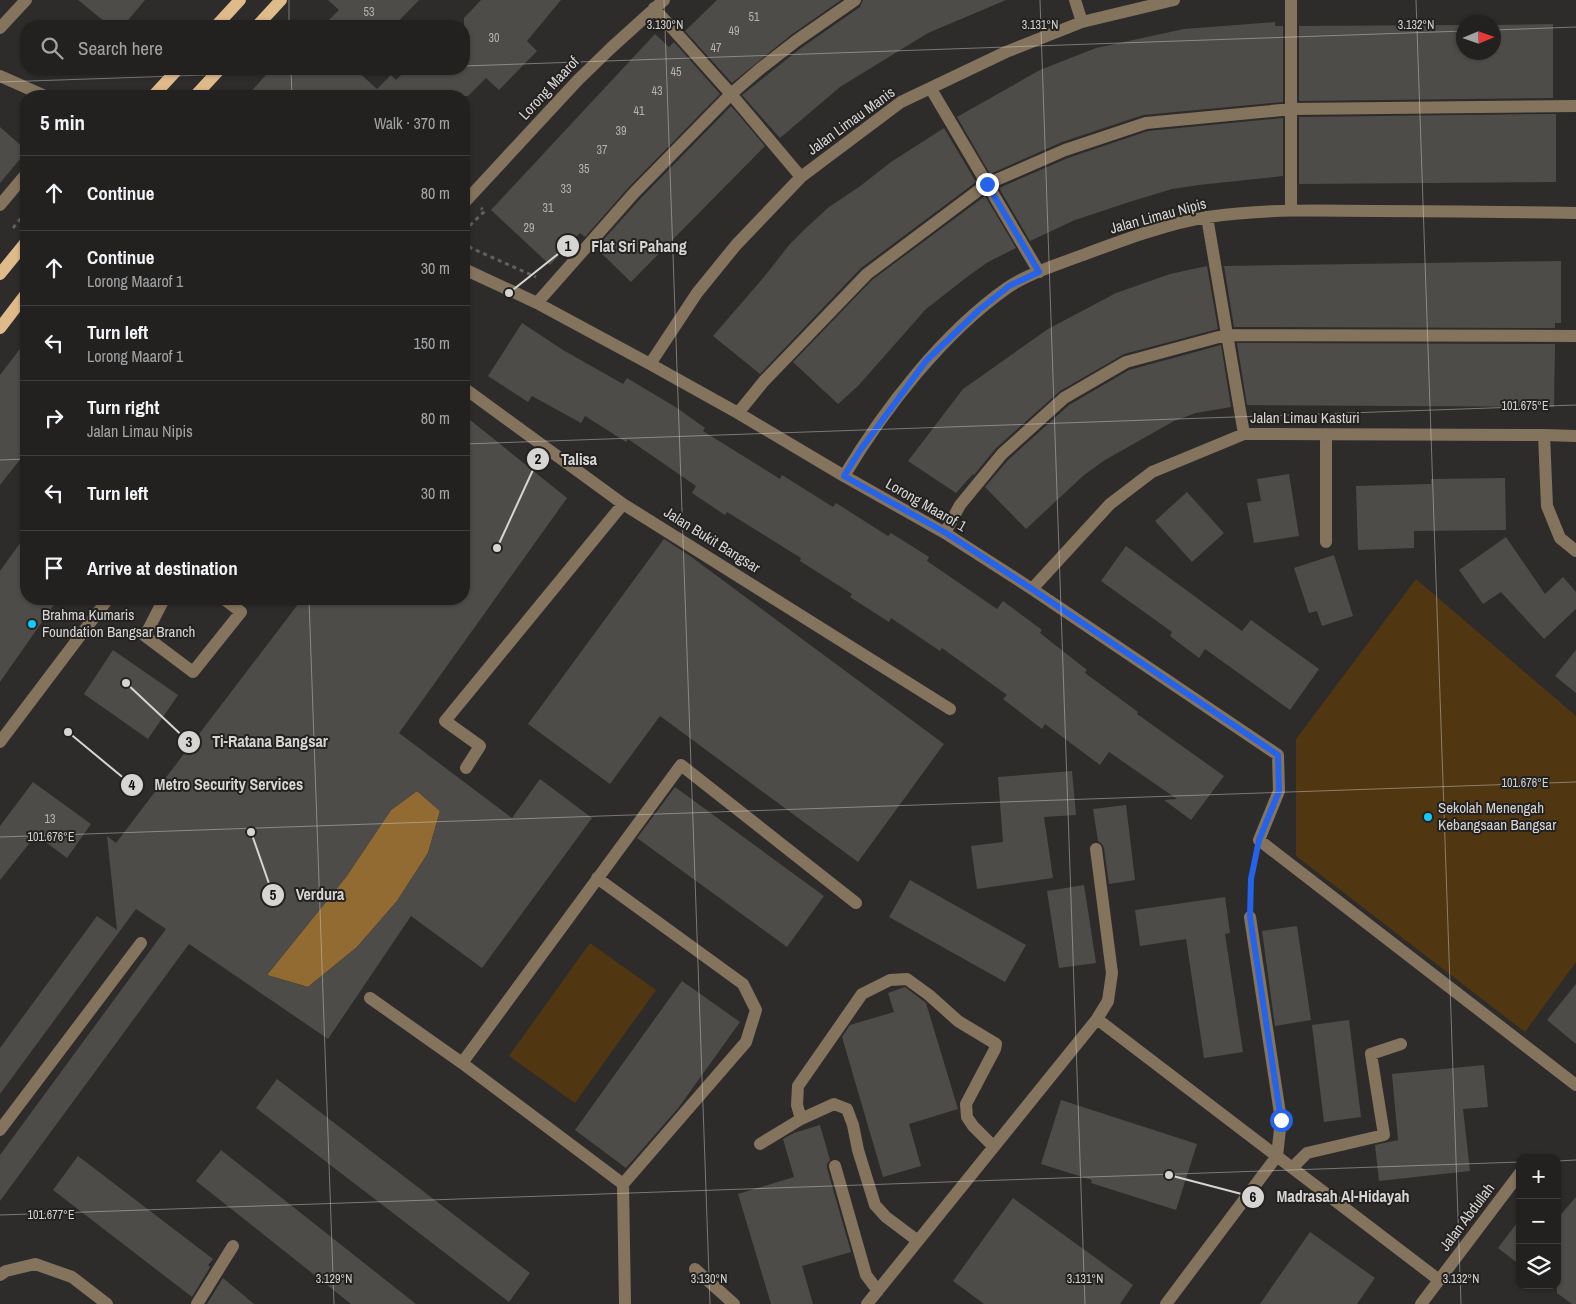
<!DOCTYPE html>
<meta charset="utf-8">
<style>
:root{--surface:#222120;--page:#2e2e2d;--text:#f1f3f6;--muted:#a2a3a5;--line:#3f3e3e}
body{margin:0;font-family:"Archivo Narrow",sans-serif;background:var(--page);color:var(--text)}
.controls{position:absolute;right:15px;bottom:15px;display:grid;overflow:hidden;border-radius:10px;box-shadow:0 1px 4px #0004}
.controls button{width:45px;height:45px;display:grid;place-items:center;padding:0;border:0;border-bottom:1px solid var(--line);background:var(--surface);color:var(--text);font:25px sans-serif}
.compass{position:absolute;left:1456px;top:15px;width:45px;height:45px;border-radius:50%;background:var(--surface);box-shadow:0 1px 4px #0004;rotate:88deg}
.stop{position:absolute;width:15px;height:15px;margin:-11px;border:4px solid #2563eb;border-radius:50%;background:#fff}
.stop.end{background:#2563eb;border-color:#fff;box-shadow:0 1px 5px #0008}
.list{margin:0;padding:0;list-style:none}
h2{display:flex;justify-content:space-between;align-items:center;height:65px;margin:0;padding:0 20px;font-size:21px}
h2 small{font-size:16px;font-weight:400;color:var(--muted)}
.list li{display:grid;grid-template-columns:32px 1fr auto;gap:15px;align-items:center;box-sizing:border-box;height:75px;padding:0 20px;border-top:1px solid var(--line)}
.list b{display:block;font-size:19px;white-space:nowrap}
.list p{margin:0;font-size:16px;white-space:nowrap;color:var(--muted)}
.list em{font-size:16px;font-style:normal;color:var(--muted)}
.icon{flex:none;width:28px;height:28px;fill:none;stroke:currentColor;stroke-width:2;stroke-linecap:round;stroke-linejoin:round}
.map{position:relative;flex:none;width:1576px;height:1304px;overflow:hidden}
.search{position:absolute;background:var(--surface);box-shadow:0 1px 4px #0004;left:20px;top:20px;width:450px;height:55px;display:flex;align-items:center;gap:12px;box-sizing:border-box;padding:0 18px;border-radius:20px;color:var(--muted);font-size:19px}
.panel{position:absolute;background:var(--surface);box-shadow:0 1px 4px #0004;left:20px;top:90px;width:450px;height:515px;border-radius:20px}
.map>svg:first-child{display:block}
.green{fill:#503712}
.water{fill:#926b33}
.building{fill:#4e4c49;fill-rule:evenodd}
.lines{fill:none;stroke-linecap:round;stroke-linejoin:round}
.path{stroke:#62605e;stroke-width:3;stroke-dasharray:4 4;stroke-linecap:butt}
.minor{stroke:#85745d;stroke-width:12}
.major{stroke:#dfba8b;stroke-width:12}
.route{stroke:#2563eb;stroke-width:6}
.ticks{fill:none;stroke:#d6d5d3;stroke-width:1;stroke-opacity:0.45}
.poi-dot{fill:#13cafb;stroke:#242220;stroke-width:2}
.labels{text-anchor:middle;stroke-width:4;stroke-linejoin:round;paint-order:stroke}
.number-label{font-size:12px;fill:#b4b3b0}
.street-label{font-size:15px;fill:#d6d5d3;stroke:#242220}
.poi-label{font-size:15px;fill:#d6d5d3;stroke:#242220;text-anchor:start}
.ticks-label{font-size:12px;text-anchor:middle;fill:#d6d5d3;stroke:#242220;stroke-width:4;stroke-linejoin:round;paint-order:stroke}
.leader{fill:none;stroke:#d6d5d3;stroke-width:2}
.callout-dot{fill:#d6d5d3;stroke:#242220;stroke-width:2}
.mark-label{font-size:15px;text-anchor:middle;font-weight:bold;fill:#111}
.callout-label{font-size:16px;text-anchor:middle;font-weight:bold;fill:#d6d5d3;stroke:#242220;stroke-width:4;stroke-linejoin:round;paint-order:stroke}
</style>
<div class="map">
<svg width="1576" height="1304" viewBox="0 0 1576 1304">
<rect width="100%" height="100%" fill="#2e2c2a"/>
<path class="green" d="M1416,579L1576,716V962L1525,1032L1296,856V739Z
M590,943L656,990L575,1103L509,1056Z"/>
<path class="water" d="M417,791L440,811L428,853L397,901L357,947L308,987L267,975L346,877L391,810Z"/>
<path class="building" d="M78,0H145L123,26H110Z
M328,0H419L394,26H323L339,10Z
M481,0H561L527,41L537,51L499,90L486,78L468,96H247L271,69H355L377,89L391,75L396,80L407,69H464V18Z
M717,0H841L791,35L732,83L685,31Z
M863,0H1006L928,33L840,87L780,138L742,95L801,48L860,7Z
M1275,22V26H1283V102L1143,115L1062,142L990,174L957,117L1040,70L1096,48L1184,29Z
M1553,24V98L1299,101V26L1464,25V52H1494V25Z
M655,34L669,47L674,42L720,94L628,188L585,237L580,233L550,265L491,210Z
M731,106L765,146L631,282L596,248L640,199Z
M1556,114V182L1299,184V117Z
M1283,118V176L1199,185L1172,189L1126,203L1075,220L1030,241L999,188L1068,158L1148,131Z
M0,127L26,150V152L0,183Z
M944,128L976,182L861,268L760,374L713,336L764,277L790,244L806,228L829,207L859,187L891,162Z
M985,196L1016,248L988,262L967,277L926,309L858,386L838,404L793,362L872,280Z
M1561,261V323H1555V328L1234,327L1224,266Z
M1207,266L1218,329L1124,354L1060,391L996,448L974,475L973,474L956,493L908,461L963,389L1048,329L1116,293L1170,274Z
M522,323L563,350L623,384L627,378L677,408L705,428L703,431L780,479L782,475L833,507L836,503L888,536L891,533L929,557L927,561L997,609L1003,601L1042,630L1040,633L1087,670L1085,673L1138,712L1137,714L1224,776L1191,820L1164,800L1177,799L1109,752L1100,765L1045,724L1042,729L1003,699L1007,695L942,648L940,651L891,618L889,622L850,597L852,594L800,561L801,558L727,512L725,515L692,493L696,486L628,439L626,442L585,416L581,423L532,396L528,402L488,376Z
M26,341V452L0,485V375Z
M1237,343L1555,344L1554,407L1247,405Z
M1221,345L1231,407L1196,413L1174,421L1105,460L1084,475L1026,529L985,487L1008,460L1069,405L1129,370Z
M464,415L567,498L399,733L512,818L540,779L592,818L482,968L411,916L328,1039L189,944L0,1201V1155L166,929L136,909L0,1094V1048L97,916L117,930L107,836L116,843L302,599H464ZM417,791L440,811L428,853L397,901L357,947L308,987L267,975L346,877L391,810Z
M1289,474L1299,536L1254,543L1247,503L1261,501L1257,479Z
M1505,478L1506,530L1414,531V548L1358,550L1356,486L1431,484V479Z
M1187,492L1224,533L1192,562L1155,521Z
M26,535V599H58L0,682V571Z
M1506,537L1545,594L1563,577L1576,592V609L1544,639L1501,592L1483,604L1459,570Z
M664,539L690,556L944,744L858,862L660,716L610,784L528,724Z
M1126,546L1242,631L1251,620L1319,669L1290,710L1205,649L1199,658L1170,636L1172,632L1101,581Z
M1334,555L1353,616L1322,626L1317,611L1309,613L1294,568Z
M113,650L178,695L148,739L84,694Z
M1576,650V693L1555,676Z
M1072,771L1076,815L1044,817L1053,878L977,889L971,846L1003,842L998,777Z
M33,782L91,824L67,858L36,835L0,880V826Z
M675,787L824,896L787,947L637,838Z
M1126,805L1135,880L1109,884L1104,848L1102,844L1098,841L1093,809Z
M910,880L1026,945L1005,982L889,917Z
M1084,885L1096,963L1059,968L1047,891Z
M1225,897L1230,933L1225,934L1243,1052L1204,1058L1186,939L1140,946L1135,910Z
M1297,926L1311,1020L1275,1026L1262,931Z
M682,981L740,1022L679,1107L626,1168L575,1130Z
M1576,984V1044L1547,1020Z
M905,987L926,1003L958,1109L909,1124L921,1166L883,1177L842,1037L850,1025L894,1012L888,993Z
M1349,1020L1361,1117L1324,1122L1312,1025Z
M1484,1065L1488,1107L1463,1109L1470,1171L1379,1181L1375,1145L1398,1140L1392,1074Z
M277,1079L530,1273L509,1302L256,1108Z
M1061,1100L1197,1144L1176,1210L1091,1183L1092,1180L1041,1164Z
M820,1125L830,1160L827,1164V1168L851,1252L802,1266L813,1304H771L738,1194L794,1177L783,1139L794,1133Z
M221,1150L416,1304H351L196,1181Z
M78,1156L213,1259L208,1265L210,1267L192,1297L53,1190Z
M1576,1197V1304H1572L1557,1293V1219Z
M1013,1198L1133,1285L1120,1304H984L953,1281Z
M1520,1219V1265L1498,1248Z
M1310,1232L1375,1278L1357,1304H1260Z
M223,1278L254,1304H207Z"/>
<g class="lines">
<path class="path" d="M13,228L26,212
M464,231L485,211L481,208
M464,240L471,248L536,277
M1251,901V879L1255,858"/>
<path class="minor" d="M1075,0L1082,22
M1291,0V210
M654,8L731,94L801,177
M0,28L26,0
M0,76L45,96
M931,89L1039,272
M464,203L578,80L611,48L664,0
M0,205L26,174
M1207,217L1244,434
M464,269L537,303L650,364L738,413L844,476L945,533L1032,589L1278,755L1279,791L1259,840L1576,1085
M537,303L634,193L731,94L760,69L796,41L855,0
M650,364L697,293L736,245L801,177L901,102L1006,52L1082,22L1174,0
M464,388L623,504L950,709
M738,413L764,381L867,274L987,184L1065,150L1146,123L1292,109L1576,106
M1326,434V542
M1544,435L1547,506L1560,538L1576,551
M844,476C885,408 942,334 1007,288C1027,274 1057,265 1080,256C1118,242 1168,223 1208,217C1263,209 1320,210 1375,211C1442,211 1509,212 1576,213
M945,533L960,505L1002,454L1064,398L1126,362L1226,335L1576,336
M1032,589L1110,504L1152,472L1244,434L1544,435L1576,436
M164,599L145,636L193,672L241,612L224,599
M0,742L108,599
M466,768L480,746L445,721L623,504
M597,878L743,984L756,1010L746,1042L623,1184L462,1063L681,765L856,903
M370,998L462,1063
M1097,1019L1439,1280
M801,1119L797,1105L798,1086L862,994L890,980L907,979L929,995L958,1021L996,1044L995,1049L966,1104L967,1117L973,1126L994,1147
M0,1130L141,943
M760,1144L801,1119L834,1104L847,1109L853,1125L858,1150L875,1205L886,1217L918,1241
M835,1166L866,1275L878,1291
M1292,1168L1307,1153L1384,1135L1371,1054L1401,1044
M623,1184L625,1304
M695,1269L734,1304
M0,1275L6,1271L35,1264L72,1277L107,1304
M197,1304L233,1246
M867,1304L1097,1019L1108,1001L1112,973L1096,849
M1166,1304L1277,1156L1281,1120L1250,917
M1421,1304L1520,1173"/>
<path class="major" d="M216,26L240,0
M257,26L281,0
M153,96L178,69
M195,96L220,69
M0,274L26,242
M0,328L26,294"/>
</g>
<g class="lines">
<path class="route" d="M987,184L1039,272L1009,286L979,310L926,361L861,449L844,476L946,533L1032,589L1278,755L1279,791L1259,840L1251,879L1250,917L1281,1120"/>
</g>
<path class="ticks" d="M289,0V26M664,0L710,1304M1040,0L1085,1304M1416,0L1461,1304M1494,30L1576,27M464,66L1464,31M291,69L292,96M0,82L383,69M464,444L1576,405M0,460L26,459M309,599L334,1304M0,837L1576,782M1557,1161L1576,1160M0,1215L1520,1162"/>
<g class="poi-dot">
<circle cx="32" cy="624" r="5"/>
<circle cx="1428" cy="817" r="5"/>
</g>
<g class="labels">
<g class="number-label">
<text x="369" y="16">53</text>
<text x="754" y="21">51</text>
<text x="734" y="35">49</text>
<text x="494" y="42">30</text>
<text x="716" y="52">47</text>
<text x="676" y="76">45</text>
<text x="657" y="95">43</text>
<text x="639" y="115">41</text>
<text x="621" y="135">39</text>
<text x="602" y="154">37</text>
<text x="584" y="173">35</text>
<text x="566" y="193">33</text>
<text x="548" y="212">31</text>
<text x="529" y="232">29</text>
<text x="50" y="823">13</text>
</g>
<g class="street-label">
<text transform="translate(549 88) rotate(-47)" y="5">Lorong Maarof</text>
<text transform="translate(851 121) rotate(-36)" y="5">Jalan Limau Manis</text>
<text transform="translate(1158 216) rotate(-15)" y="5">Jalan Limau Nipis</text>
<text x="1305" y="423">Jalan Limau Kasturi</text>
<text transform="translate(926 505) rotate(30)" y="5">Lorong Maarof 1</text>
<text transform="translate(712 540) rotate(32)" y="5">Jalan Bukit Bangsar</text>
<text transform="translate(1467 1217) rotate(-53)" y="5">Jalan Abdullah</text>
</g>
<g class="poi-label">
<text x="42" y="620">Brahma Kumaris<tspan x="42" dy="17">Foundation Bangsar Branch</tspan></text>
<text x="1438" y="813">Sekolah Menengah<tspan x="1438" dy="17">Kebangsaan Bangsar</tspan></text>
</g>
</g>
<g class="ticks-label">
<text x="665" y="29">3.130°N</text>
<text x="1040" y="29">3.131°N</text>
<text x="1416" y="29">3.132°N</text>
<text x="1525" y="410">101.675°E</text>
<text x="1525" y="787">101.676°E</text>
<text x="51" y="841">101.676°E</text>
<text x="51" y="1219">101.677°E</text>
<text x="334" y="1283">3.129°N</text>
<text x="709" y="1283">3.130°N</text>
<text x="1085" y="1283">3.131°N</text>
<text x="1461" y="1283">3.132°N</text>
</g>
<path class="leader" d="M509 293L568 246M497 548L538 459M126 683L189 742M68 732L132 785M251 832L273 895M1169 1175L1253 1197"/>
<g class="callout-dot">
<circle cx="509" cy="293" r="5"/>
<circle cx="497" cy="548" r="5"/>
<circle cx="126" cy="683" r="5"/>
<circle cx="68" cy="732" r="5"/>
<circle cx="251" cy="832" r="5"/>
<circle cx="1169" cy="1175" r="5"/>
<circle cx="568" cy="246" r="12"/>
<circle cx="538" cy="459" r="12"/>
<circle cx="189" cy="742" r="12"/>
<circle cx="132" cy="785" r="12"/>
<circle cx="273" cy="895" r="12"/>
<circle cx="1253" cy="1197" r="12"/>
</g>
<g class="mark-label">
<text x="568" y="251">1</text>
<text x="538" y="464">2</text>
<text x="189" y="747">3</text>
<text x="132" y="790">4</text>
<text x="273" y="900">5</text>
<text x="1253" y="1202">6</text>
</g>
<g class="callout-label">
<text x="639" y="252">Flat Sri Pahang</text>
<text x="579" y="465">Talisa</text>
<text x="270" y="747">Ti-Ratana Bangsar</text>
<text x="229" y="790">Metro Security Services</text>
<text x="320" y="900">Verdura</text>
<text x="1343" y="1202">Madrasah Al-Hidayah</text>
</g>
</svg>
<div class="controls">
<button>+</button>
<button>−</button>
<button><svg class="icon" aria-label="layers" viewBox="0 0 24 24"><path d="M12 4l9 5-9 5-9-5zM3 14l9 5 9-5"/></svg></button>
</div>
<svg class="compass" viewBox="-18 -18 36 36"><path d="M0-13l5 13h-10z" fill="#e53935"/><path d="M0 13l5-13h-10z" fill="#a2a3a5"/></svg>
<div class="stop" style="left:1281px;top:1120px"></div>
<div class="stop end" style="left:987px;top:184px"></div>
<div class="search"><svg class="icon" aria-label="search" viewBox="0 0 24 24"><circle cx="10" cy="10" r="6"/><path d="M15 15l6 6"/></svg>Search here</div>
<section class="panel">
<h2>5 min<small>Walk · 370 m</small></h2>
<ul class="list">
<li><svg class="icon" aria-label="ahead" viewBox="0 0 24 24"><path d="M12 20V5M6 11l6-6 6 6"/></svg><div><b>Continue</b></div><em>80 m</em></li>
<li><svg class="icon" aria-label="ahead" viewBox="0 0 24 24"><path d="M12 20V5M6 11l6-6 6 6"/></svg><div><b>Continue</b><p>Lorong Maarof 1</p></div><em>30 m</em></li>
<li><svg class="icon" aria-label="left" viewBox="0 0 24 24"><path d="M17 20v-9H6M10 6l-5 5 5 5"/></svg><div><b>Turn left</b><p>Lorong Maarof 1</p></div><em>150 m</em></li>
<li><svg class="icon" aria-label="right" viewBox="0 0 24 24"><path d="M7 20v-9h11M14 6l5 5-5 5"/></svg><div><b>Turn right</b><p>Jalan Limau Nipis</p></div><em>80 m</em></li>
<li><svg class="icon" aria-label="left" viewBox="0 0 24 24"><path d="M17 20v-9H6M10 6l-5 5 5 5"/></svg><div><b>Turn left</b></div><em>30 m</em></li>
<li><svg class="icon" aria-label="arrive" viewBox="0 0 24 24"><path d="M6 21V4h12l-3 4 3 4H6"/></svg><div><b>Arrive at destination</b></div></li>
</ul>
</section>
</div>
